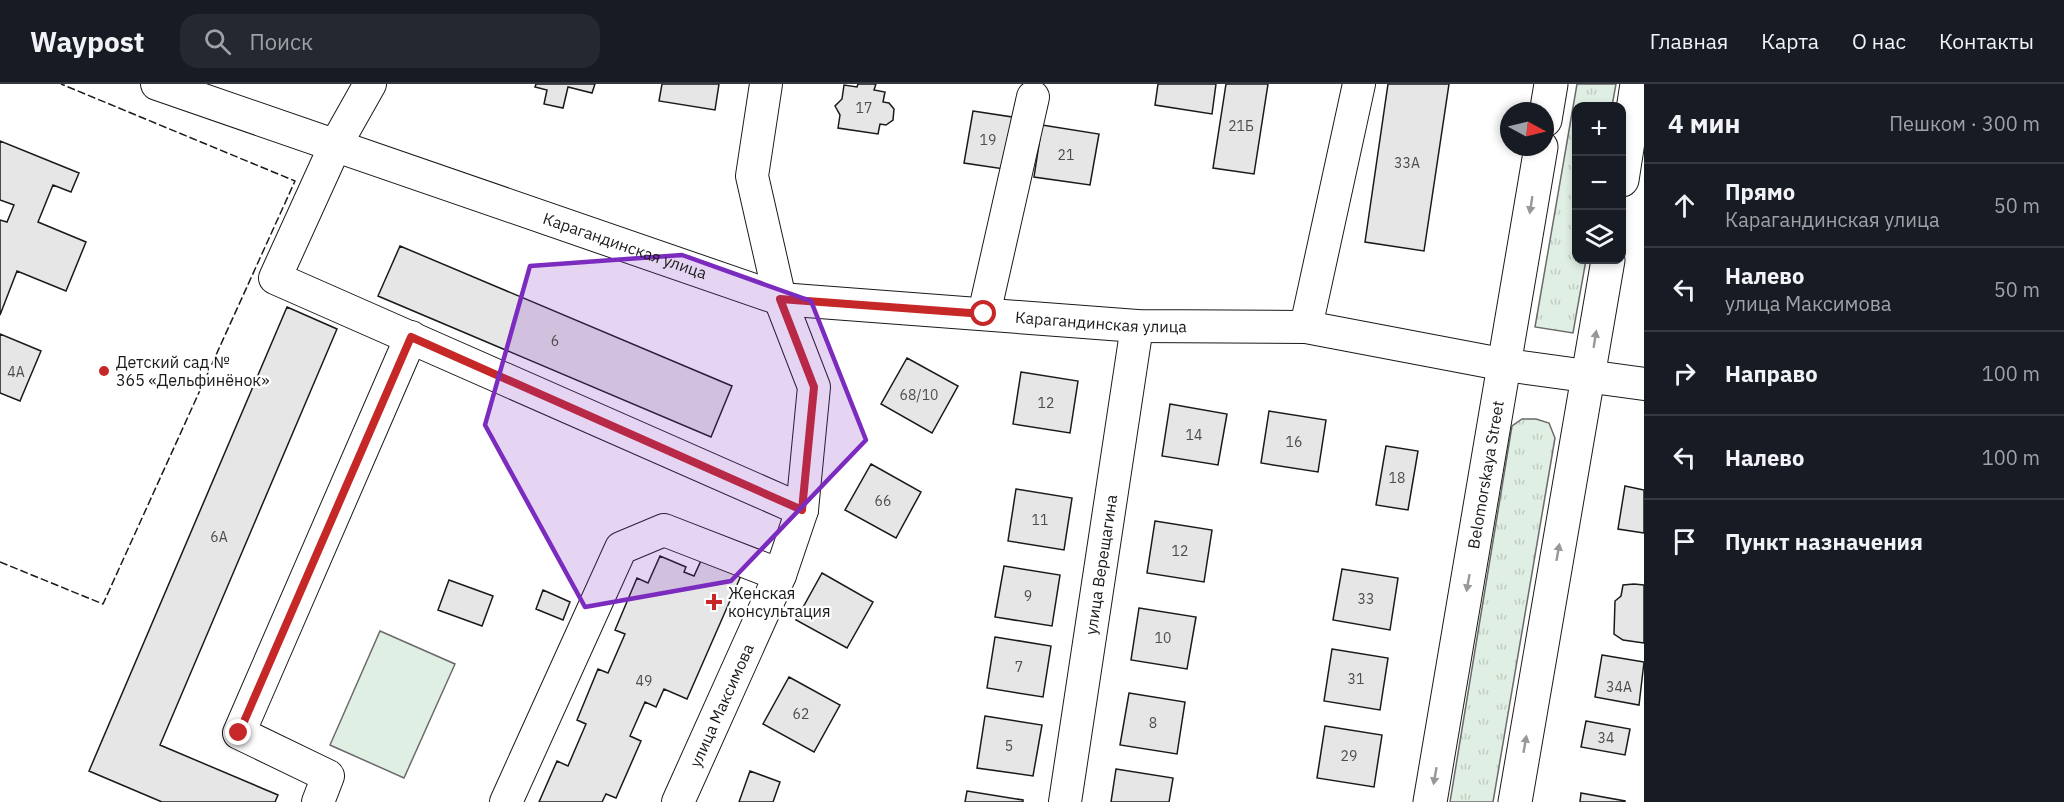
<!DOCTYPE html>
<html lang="ru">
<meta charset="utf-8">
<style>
:root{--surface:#171b24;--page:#242831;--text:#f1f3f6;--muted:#9ea1a6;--line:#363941}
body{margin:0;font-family:"IBM Plex Sans",sans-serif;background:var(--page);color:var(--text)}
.controls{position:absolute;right:18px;top:18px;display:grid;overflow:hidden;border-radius:12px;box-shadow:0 3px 9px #0003}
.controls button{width:54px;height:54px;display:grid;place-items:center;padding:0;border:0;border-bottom:2px solid var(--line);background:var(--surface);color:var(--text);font:30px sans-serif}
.compass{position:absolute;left:1500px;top:18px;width:54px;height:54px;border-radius:50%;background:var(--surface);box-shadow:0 3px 9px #0003;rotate:97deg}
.stop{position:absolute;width:18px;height:18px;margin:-14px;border:4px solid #c62828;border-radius:50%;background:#fff}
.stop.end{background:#c62828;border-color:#fff;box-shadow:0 2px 6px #0008}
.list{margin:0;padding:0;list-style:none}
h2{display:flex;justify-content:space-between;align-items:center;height:78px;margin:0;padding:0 24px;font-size:26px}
h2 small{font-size:20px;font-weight:400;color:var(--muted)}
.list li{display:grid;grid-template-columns:39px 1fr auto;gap:18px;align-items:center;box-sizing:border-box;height:84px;padding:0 24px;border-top:2px solid var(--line)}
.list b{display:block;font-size:22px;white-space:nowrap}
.list p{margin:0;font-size:20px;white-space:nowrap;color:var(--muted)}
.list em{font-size:20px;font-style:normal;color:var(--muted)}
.icon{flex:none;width:33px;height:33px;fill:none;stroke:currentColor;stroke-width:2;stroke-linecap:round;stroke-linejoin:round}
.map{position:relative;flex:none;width:1644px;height:718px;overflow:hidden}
header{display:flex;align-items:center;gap:36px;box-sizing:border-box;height:84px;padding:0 30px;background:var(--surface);border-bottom:2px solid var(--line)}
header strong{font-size:28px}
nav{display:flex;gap:33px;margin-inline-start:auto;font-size:21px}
.search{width:420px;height:54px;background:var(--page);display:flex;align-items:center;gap:15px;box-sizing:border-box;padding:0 21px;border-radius:18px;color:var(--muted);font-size:22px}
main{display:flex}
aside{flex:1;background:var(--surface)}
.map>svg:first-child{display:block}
.grass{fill:url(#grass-tufts);stroke:#6a6a6a;stroke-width:1.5}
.park{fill:#e0efe3;stroke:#6a6a6a;stroke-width:1.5}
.building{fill:#e6e6e6;stroke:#1a1a1a;stroke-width:1.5}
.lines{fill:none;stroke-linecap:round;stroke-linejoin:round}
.minor-casing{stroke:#1a1a1a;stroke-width:34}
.major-casing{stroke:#1a1a1a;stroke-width:35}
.minor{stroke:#fff;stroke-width:32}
.major{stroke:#fff;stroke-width:33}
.fence{stroke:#1a1a1a;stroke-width:1.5;stroke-dasharray:8 3;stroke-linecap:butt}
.oneway{fill:#989898}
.route{stroke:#c62828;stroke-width:8}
.marked{fill:#7b2cbf;fill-opacity:0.2;stroke:#7b2cbf;stroke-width:4.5;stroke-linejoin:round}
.poi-dot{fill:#c62828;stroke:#fff;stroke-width:2}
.labels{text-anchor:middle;stroke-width:4.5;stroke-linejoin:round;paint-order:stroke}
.number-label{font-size:14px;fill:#4d4d4d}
.street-label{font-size:16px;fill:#1a1a1a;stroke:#fff}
.poi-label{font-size:16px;fill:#1a1a1a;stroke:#fff;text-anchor:start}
</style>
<header>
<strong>Waypost</strong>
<div class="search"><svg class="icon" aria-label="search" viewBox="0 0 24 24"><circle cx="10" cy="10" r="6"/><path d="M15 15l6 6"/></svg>Поиск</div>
<nav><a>Главная</a><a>Карта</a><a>О нас</a><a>Контакты</a></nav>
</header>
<main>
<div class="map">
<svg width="1644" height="718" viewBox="0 0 1644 718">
<defs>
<pattern id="grass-tufts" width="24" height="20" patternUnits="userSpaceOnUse" patternTransform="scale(1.5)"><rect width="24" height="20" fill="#e0efe3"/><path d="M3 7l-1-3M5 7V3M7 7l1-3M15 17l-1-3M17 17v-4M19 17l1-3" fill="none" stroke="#c0ccc2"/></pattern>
</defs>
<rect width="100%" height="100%" fill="#fff"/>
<path class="grass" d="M1577,0H1616L1612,22H1576V176H1586L1573,249L1535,243Z
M1522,335H1536L1549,339L1555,354L1493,718H1450L1512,342Z"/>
<path class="park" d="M380,547L455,580L404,694L330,661Z"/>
<path class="building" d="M536,0H595L592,9L568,3L563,24L544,20L547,6L535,3Z
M662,0H719L715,26L659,17Z
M858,0H876L874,6L885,8L883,18L889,19L894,25L893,36L886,41L880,40L878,50L838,44L840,31L835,22L842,15L844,1L857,3Z
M1158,0H1216L1212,30L1155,21Z
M1226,0H1268L1254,90L1213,84Z
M1388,0H1449L1424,167L1365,158Z
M973,27L1012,33L1004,85L964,79Z
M1042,41L1099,50L1090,101L1034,93Z
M0,57L79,89L71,108L53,101L38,138L86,158L66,207L17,187L0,231V136L7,138L14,121L0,116Z
M400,162L732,302L711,353L378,212Z
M287,223L337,245L160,661L278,711L275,718H162L89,687Z
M0,250L41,267L20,317L0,309Z
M907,274L958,302L932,349L881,320Z
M1021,288L1078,297L1070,349L1013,340Z
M1170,320L1227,330L1218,381L1162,372Z
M1269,327L1326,336L1318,388L1261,379Z
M1386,362L1418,367L1408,426L1376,421Z
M871,380L921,408L896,454L845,426Z
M1625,402L1644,406V449L1618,445Z
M1016,405L1072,414L1064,466L1008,457Z
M1155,437L1212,446L1204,498L1147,489Z
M704,470L743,487L687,615L664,605L656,623L645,618L630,652L641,657L616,714L606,710L602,718H539L557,677L568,682L586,640L577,636L598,585L608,589L625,550L615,546L637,494L648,499L660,472L686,483L684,488L694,492Z
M1004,482L1060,491L1052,542L995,533Z
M1342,485L1398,494L1390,546L1333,536Z
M822,489L873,518L847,564L796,536Z
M449,496L493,512L482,542L438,526Z
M1634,500L1644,501V559L1623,556L1614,550L1615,517L1621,512L1623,501Z
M543,506L570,518L563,536L536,525Z
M1139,524L1196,533L1187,585L1131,576Z
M995,553L1051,562L1043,613L987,604Z
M1332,565L1388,574L1380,626L1324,617Z
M1602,571L1644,578L1639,621L1595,613Z
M789,593L840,621L814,668L763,640Z
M1129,609L1185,618L1177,670L1120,661Z
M985,632L1042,641L1033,692L977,684Z
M1586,637L1630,645L1625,671L1581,663Z
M1325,642L1382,651L1374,703L1317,694Z
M1116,685L1173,694L1169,718H1111Z
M750,687L780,698L773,718H739Z
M967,707L1023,716V718H965Z
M1581,709L1625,717V718H1580Z"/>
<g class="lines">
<g class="minor-casing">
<g id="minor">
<path id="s1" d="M157,0L780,215L1137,242L1306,243L1506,281L1644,300"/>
<path d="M370,0L335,62L275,194L802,426"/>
<path d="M984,230L1033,13"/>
<path d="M1306,243L1359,0"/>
<path d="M318,718L328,692L239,649L411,253"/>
<path d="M506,718L621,464L664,446L780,491"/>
<path id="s2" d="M678,718L780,491L802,426L814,303L780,215L752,92L766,0"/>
<path id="s3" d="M1065,718L1137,242"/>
</g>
</g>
<g class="major-casing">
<g id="major">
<path d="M1545,36L1551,0"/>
<path d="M1622,96L1637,0"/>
<path id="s4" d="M1430,718L1541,63"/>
<path d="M1515,718L1608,176"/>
</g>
</g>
<use href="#minor" class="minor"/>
<use href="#major" class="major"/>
<path class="fence" d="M0,478L103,520L295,97L61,0"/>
</g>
<defs><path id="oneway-solid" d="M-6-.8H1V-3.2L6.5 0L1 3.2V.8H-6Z" transform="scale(1.5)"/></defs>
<g class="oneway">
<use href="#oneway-solid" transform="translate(1531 121) rotate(99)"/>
<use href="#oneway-solid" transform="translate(1595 255) rotate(-81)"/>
<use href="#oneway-solid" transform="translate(1558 468) rotate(-80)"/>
<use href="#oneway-solid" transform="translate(1468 499) rotate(100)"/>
<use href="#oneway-solid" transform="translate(1525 660) rotate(-80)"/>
<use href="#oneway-solid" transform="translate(1435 692) rotate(100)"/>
</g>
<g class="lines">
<path class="route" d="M239,649L411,253L802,426L814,303L780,215L984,230"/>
</g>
<path class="marked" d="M682,171L811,217L866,356L731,497L585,523L485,341L530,182Z"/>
<g class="poi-dot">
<circle cx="104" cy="287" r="6"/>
<path d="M711 509h6v6h6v6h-6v6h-6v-6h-6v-6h6z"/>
</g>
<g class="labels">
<g class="number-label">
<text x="864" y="29">17</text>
<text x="1241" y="47">21Б</text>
<text x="988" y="61">19</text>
<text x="1066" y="76">21</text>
<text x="1407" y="84">33А</text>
<text x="555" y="262">6</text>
<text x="16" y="293">4А</text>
<text x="919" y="316">68/10</text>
<text x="1046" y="324">12</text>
<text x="1194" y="356">14</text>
<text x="1294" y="363">16</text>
<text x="1397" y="399">18</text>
<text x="883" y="422">66</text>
<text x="1040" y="441">11</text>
<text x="219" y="458">6А</text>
<text x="1180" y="472">12</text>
<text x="1028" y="517">9</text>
<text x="1366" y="520">33</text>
<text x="1163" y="559">10</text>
<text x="1019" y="588">7</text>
<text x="1356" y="600">31</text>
<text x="644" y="602">49</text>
<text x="1619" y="608">34А</text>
<text x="801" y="635">62</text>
<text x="1153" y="644">8</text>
<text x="1606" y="659">34</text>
<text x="1009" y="667">5</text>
<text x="1349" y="677">29</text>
</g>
<g class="street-label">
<text dy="6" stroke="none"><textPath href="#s1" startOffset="495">Карагандинская улица</textPath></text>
<text dy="6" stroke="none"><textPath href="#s1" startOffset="981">Карагандинская улица</textPath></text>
<text dy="6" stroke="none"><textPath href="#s4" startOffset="332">Belomorskaya Street</textPath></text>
<text dy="6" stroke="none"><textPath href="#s3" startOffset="240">улица Верещагина</textPath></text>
<text dy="6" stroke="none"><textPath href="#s2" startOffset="106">улица Максимова</textPath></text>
</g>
<g class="poi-label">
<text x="116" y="284">Детский сад №<tspan x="116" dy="18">365 «Дельфинёнок»</tspan></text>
<text x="728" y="515">Женская<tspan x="728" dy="18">консультация</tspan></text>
</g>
</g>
</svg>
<div class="controls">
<button>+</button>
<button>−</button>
<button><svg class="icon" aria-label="layers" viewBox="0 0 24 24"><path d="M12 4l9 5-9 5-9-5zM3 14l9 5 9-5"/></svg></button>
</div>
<svg class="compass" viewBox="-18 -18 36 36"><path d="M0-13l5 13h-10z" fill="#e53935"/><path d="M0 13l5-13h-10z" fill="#9ea1a6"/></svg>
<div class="stop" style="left:984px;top:230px"></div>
<div class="stop end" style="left:239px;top:649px"></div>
</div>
<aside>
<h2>4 мин<small>Пешком · 300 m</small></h2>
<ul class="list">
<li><svg class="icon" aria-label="ahead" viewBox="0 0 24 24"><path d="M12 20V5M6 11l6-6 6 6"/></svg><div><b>Прямо</b><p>Карагандинская улица</p></div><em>50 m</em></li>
<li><svg class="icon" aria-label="left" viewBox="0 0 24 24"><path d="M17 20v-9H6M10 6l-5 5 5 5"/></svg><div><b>Налево</b><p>улица Максимова</p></div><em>50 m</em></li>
<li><svg class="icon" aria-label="right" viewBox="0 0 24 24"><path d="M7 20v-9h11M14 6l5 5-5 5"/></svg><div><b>Направо</b></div><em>100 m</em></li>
<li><svg class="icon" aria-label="left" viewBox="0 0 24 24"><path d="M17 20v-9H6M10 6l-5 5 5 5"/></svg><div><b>Налево</b></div><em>100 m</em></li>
<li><svg class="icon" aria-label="arrive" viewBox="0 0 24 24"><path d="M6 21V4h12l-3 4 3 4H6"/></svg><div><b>Пункт назначения</b></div></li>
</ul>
</aside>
</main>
